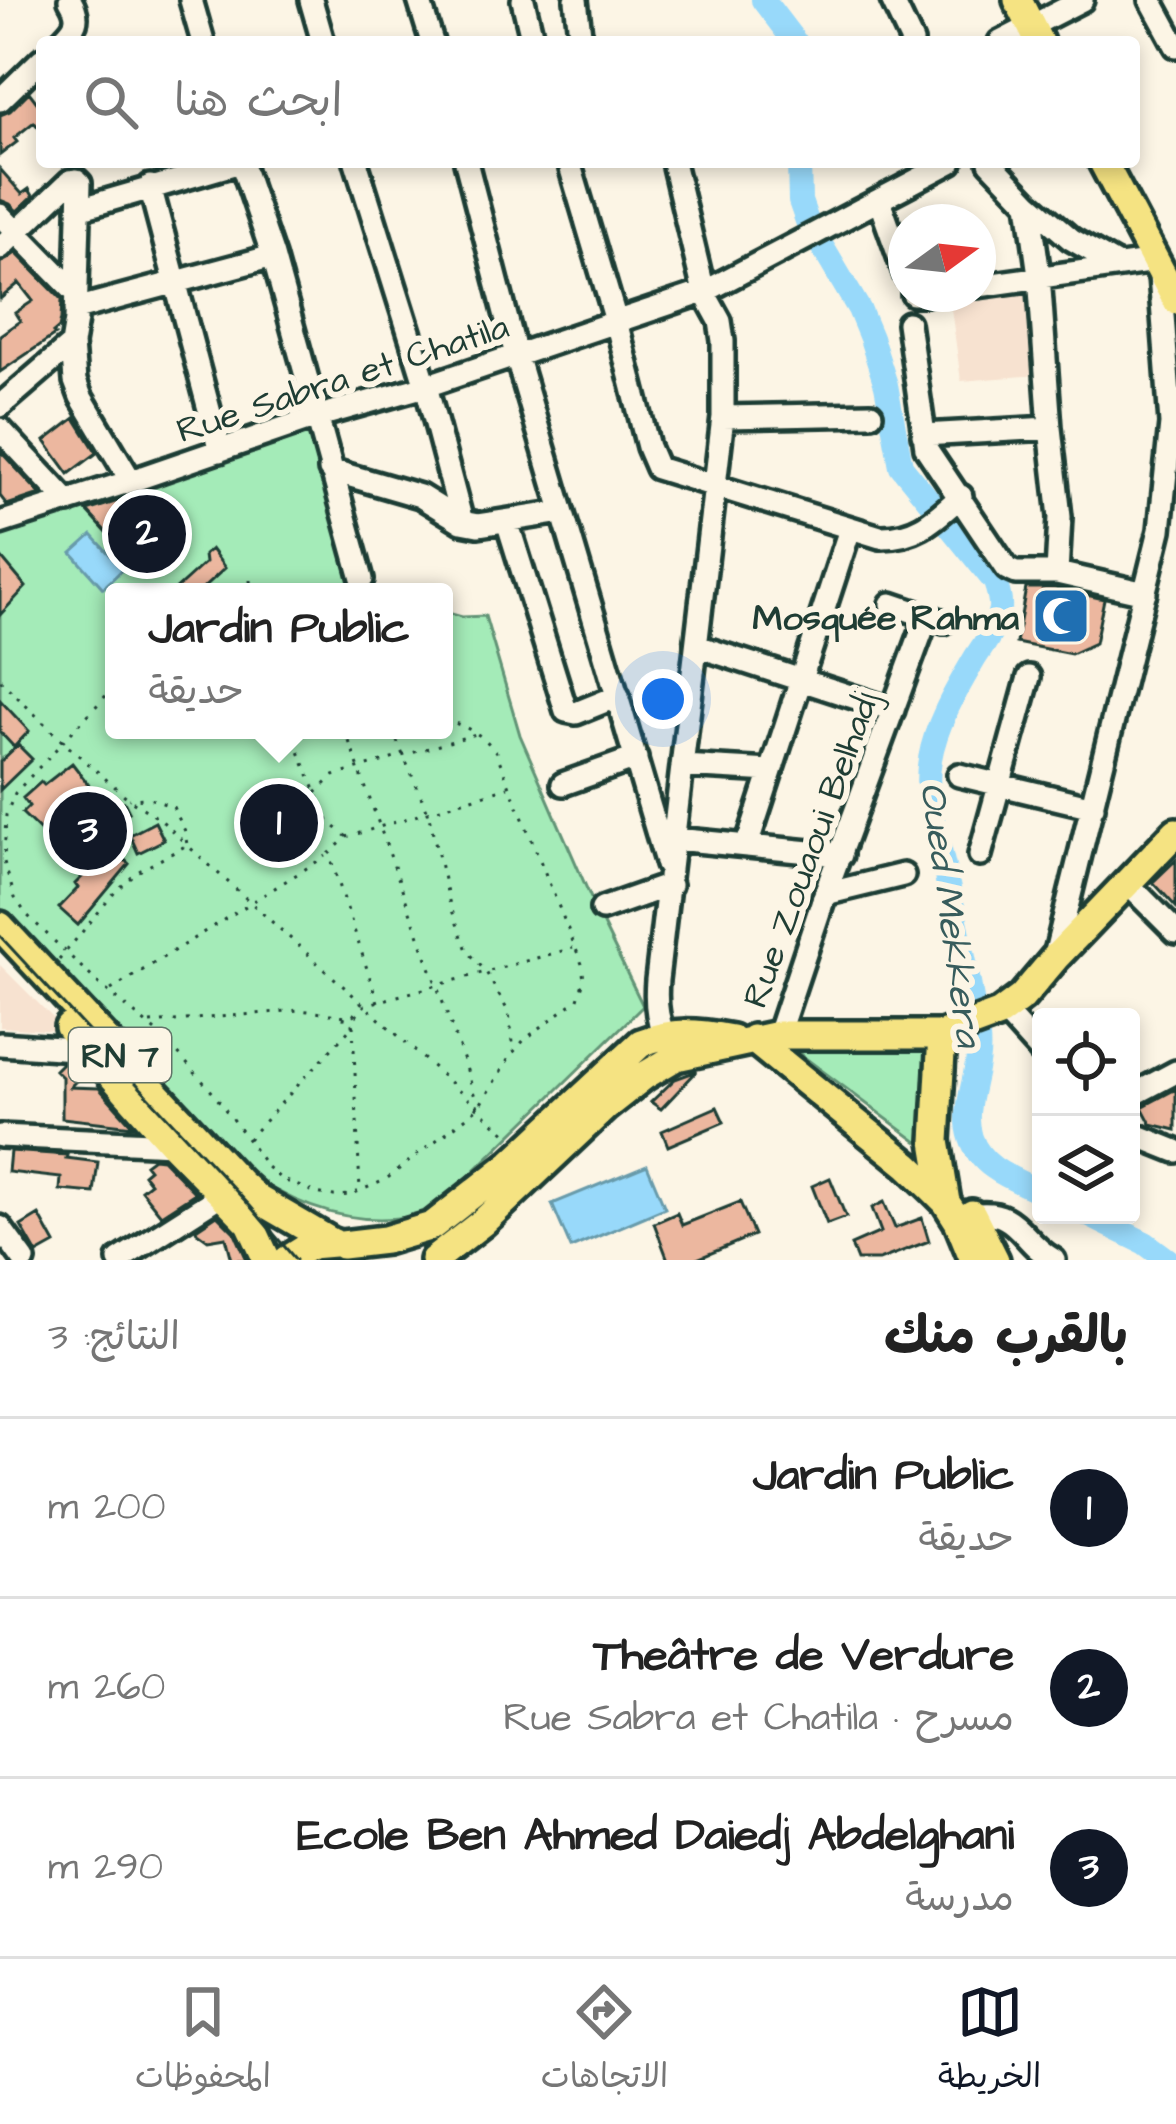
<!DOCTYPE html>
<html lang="ar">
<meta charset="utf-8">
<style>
:root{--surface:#fff;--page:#f2f2f2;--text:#222;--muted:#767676;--line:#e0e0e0;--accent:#111827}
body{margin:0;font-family:"Architects Daughter","Playpen Sans Arabic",sans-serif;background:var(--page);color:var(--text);direction:rtl}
.controls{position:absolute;right:36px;bottom:36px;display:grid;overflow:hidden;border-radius:12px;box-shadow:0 6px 18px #0003}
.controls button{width:108px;height:108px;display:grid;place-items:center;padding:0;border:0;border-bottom:3px solid var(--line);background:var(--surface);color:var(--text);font:60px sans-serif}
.compass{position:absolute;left:888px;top:204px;width:108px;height:108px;border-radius:50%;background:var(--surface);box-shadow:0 6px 18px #0003;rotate:75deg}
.you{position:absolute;left:663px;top:699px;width:42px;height:42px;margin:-30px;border:9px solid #fff;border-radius:50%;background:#1a73e8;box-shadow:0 0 0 18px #1a73e833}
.badge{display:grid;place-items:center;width:78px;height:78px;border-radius:50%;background:var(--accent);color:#fff;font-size:39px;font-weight:700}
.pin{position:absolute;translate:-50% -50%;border:6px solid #fff;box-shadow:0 3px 12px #0006}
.popup{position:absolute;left:105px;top:583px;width:348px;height:156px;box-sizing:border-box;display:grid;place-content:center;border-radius:12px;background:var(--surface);filter:drop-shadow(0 3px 9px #0005);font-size:39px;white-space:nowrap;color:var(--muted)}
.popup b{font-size:45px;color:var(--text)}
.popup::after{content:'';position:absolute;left:50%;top:100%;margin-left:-24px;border:24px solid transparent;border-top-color:var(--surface)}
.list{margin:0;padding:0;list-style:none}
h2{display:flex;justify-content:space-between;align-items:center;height:156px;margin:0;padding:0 48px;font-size:51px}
h2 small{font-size:39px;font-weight:400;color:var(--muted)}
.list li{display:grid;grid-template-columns:78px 1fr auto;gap:36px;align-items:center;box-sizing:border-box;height:180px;padding:0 48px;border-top:3px solid var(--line)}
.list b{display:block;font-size:45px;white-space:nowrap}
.list p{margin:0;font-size:39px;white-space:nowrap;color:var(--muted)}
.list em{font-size:39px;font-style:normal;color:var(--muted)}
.icon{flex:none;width:66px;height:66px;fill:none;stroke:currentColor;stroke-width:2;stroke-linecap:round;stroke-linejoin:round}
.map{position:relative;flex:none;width:1176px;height:1260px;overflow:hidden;direction:ltr}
.search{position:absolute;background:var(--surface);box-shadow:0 6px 18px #0003;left:36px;right:36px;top:36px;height:132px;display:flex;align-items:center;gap:30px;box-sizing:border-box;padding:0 42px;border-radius:12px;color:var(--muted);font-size:45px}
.sheet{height:696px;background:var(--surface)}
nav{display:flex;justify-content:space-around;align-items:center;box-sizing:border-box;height:168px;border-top:3px solid var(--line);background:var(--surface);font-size:33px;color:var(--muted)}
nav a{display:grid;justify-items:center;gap:6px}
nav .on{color:var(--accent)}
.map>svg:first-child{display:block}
.built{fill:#f7e2d0}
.green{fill:#a4ebb8;stroke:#629476;stroke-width:3}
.water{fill:#98d9fa;stroke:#689bab;stroke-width:3}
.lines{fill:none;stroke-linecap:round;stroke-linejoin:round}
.river{stroke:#98d9fa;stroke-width:24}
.building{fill:#ecb79f;stroke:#1f3d34;stroke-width:3}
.minor-casing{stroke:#1f3d34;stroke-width:30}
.major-casing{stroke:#1f3d34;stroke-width:36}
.path{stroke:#1f3d34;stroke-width:3;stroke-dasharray:3 9;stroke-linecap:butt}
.minor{stroke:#fcf5e5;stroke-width:21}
.major{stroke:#f5e382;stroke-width:27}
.tram{stroke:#1f3d34;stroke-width:3}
.labels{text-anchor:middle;stroke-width:12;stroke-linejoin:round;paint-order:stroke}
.shield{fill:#fcf5e5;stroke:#617469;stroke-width:3}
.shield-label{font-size:33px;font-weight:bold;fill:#1f3d34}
.street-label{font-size:36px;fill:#1f3d34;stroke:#fcf5e5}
.poi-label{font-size:36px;font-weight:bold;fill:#1f3d34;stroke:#fcf5e5;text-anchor:end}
.water-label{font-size:39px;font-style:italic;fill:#375c5c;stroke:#fcf5e5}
</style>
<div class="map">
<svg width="1176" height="1260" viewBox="0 0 1176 1260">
<rect width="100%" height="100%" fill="#fcf5e5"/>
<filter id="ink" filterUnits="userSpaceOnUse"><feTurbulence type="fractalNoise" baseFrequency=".00833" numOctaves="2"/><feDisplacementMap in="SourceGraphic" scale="24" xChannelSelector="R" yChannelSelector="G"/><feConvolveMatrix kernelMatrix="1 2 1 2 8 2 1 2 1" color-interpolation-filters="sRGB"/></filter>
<g filter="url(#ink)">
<path class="built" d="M1032,283L1039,375L961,381L950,301Z
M0,965L58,1023L57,1031L0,1027Z"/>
<path class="green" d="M314,427L360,590L367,592H114V730H444V612L462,617L485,616L520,735L597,912L643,1006L433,1211C362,1233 293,1207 234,1164L0,915V521Z
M777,1037L933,1038L923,1146Z"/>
<path class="water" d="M92,535L123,569L103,588L72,553Z
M647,1165L665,1208L571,1248L552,1204Z"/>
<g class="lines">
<path class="river" d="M763,0L795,42
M799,162L800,201L807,221L859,309L871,338L886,385L901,466L995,582C998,591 1001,600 1000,609C997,627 984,644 975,658C957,689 936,723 930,759C923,797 938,838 946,876C958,930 971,984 978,1039C982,1072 960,1106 971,1138C981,1169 1014,1179 1041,1192
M1088,1215L1145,1243L1168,1260"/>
</g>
<path class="building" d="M29,92L42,109V132L34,122L14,138L17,142L0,155V115L10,111Z
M0,169L22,194L29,189L33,196L17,211L10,204L0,200Z
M16,253L62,300L61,319L59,328L53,333L55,335L0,372V335L20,321L15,313L33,301L19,283L0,299V263Z
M75,418L97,453L69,474L45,441Z
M0,451L40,494L7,505L0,496Z
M143,493L119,515L107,533L87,511Z
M211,549L225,568L199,592H173L205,563L204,555Z
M0,556L26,587L0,615Z
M1026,588H1055L1104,599L1095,643L1071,654L1016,643Z
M0,700L29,731L14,747L0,732Z
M18,745L32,759L0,790V762Z
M72,763L107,809L124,802L129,812L122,814L125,823L86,842L105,860L114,850L129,864L78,925L59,908L78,888L75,884L85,874L22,813L29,806L23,798L41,782L44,785Z
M155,822L164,840L138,853L130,835Z
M1176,860V907L1153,882Z
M62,1063L74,1064L83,1074L70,1087L99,1088L133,1126L62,1118V1077L55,1070Z
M697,1071L661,1109L651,1102L675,1079Z
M1176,1089V1130L1151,1124L1142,1107Z
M717,1107L724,1122L668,1146L662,1131Z
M10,1151L67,1155L66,1158L98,1162L94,1193L60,1190L61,1178L8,1172Z
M153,1158L162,1159L195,1193L161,1215L141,1190L150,1183L143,1174L149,1169L145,1164Z
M830,1178L846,1217L827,1224L812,1186Z
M740,1202L754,1235L695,1260H668L654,1223L677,1213L682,1225Z
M884,1202L895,1228L922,1218L929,1241L879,1260H857L851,1245L881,1232L872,1208Z
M39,1215L55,1244L37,1254L21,1226Z
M217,1215L235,1233L247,1260H232L226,1237L208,1240L197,1232L196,1229Z"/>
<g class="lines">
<g class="minor-casing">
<path id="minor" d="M191,0L203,42
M311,0L323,42
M419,0L432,42
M523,0L533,42
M576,0L581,42
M892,0L912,42
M1151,0L1176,46
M60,42C75,27 82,20 70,0
M1000,42L1082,0
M0,100L42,59
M241,162L273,256L362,579
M356,162L426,386L462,522L478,525L562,512
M466,162L516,355L667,865
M990,162L1029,203L1071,239L1118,266
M571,169L616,321L648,447L657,468L880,537C917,538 935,519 961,496
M150,186L220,451
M879,200L906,276
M1029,203L1039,275L1050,428L1060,517L1057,573
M79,209L241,162
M0,215L76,293
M0,248L70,181L77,180L80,183L76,320L72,344L75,381L81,397L131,481
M978,286L1156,261
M913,294H927
M76,309L273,256
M908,323L926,448L1007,569L1016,573H1057L1145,593
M0,406L72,344
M723,417L871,414
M0,429L68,502
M923,435L1050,428
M330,470L420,496L462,522
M507,521L566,711L576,713L618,696
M0,523L131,481L319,416L426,386L704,292L951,162
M891,604L944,622
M697,646L893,710
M683,766L771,771
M959,775L1093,807
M563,784L636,758
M675,839L841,855
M747,845L850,529
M980,855L1029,677
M1127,883L1176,932
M825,894L903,875
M602,909L670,885
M1055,956L1160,530L1171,424L1160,275
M1004,1011L1041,1052
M778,1035L825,894L927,617
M0,1044L89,1050
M670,1046C657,1025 655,1004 657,980L723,417V341L720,321L704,292L673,162
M1131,1096L1176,1072
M1131,1133L1176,1151
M0,1136L173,1144
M972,1215C1019,1207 1019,1241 1054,1260
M0,1227L24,1260
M119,1260L221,1195"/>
</g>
<g class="major-casing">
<path id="major" d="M1018,0L1039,42
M1103,162L1176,300
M0,926L240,1183L259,1200L333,1243
M69,1027L173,1144L250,1223L267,1260
M942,1035L936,1141L946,1202
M753,1039L908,1165L933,1189L946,1202L958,1221L974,1260
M972,1214L995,1260
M342,1245L385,1240L432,1226L512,1163L641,1043C673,1030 698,1033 732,1039
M287,1260L311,1245L334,1243
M434,1260L483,1222L606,1106L644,1076L676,1057L778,1035H942L999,1014L1022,997L1055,958L1176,832"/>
</g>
<path class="path" d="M250,580L251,592
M0,680L62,741L129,799L161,820L187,845L185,831L173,807L149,798L129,799
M114,687L15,793L6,815L4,862L15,898L27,915L98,983L166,1040L214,1094L267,1167L281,1179L316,1193L334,1196L350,1195L385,1180L478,1108L511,1055L524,1040L578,999L584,980L582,964L496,752C482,733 466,727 444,719
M290,730L328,821L347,837
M345,730L466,1067L478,1107
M392,730L428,812L450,905L467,950L486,972L509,1013L514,1050
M316,793L334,776L476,734
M59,960L115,892L139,871L187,845L509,1136
M111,990L326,856
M378,1002L329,854L347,837L508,787
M344 1019a6 6 0 1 1 12 0a6 6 0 1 1-12 0Z
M356,1016L365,1005L573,948
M150,1023L300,1010L346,1016
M353,1025L360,1191
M248,1139L352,1027"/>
<use href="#minor" class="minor"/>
<use href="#major" class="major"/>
<path class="tram" d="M0,936L250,1206L296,1260"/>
</g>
</g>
<defs>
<g id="mosque-square" transform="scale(3)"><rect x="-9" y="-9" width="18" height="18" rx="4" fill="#1f6fb2" stroke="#fcf5e5"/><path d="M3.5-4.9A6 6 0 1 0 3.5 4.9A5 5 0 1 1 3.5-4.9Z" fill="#fff"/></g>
</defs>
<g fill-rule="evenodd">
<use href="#mosque-square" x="1061" y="616"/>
</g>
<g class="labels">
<rect class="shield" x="69" y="1028" width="102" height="54" rx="9"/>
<g class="shield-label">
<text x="120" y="1067">RN 7</text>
</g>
<g class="street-label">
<text transform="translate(342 377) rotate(-18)" y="13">Rue Sabra et Chatila</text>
<text transform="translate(809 849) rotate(-70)" y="13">Rue Zouaoui Belhadj</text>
</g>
<g class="poi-label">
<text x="1019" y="629">Mosquée Rahma</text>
</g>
<g class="water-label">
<text transform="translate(953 914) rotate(82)" y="14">Oued Mekkera</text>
</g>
</g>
</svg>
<div class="controls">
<button><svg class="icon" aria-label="locate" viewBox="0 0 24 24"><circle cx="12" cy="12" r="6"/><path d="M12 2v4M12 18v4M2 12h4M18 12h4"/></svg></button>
<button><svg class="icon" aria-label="layers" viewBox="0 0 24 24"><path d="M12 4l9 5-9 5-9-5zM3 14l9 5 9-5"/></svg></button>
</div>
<svg class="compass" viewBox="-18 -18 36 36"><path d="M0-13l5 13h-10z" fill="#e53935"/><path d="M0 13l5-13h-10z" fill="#767676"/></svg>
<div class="you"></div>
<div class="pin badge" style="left:279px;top:823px">1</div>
<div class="popup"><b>Jardin Public</b>حديقة</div>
<div class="pin badge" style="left:147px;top:534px">2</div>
<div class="pin badge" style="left:88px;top:831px">3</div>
<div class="search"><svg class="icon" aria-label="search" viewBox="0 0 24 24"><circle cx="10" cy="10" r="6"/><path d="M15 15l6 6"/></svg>ابحث هنا</div>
</div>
<section class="sheet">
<h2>بالقرب منك<small>النتائج: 3</small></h2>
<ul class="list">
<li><span class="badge">1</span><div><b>Jardin Public</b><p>حديقة</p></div><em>200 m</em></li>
<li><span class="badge">2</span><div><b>Theâtre de Verdure</b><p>مسرح · Rue Sabra et Chatila</p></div><em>260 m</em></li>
<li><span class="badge">3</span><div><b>Ecole Ben Ahmed Daiedj Abdelghani</b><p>مدرسة</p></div><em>290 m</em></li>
</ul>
</section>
<nav>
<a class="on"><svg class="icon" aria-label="map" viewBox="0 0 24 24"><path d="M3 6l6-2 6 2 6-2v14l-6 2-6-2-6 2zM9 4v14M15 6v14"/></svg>الخريطة</a>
<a><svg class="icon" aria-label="directions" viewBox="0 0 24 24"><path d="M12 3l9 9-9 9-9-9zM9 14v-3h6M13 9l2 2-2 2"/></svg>الاتجاهات</a>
<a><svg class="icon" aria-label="saved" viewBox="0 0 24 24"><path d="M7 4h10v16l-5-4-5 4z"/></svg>المحفوظات</a>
</nav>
